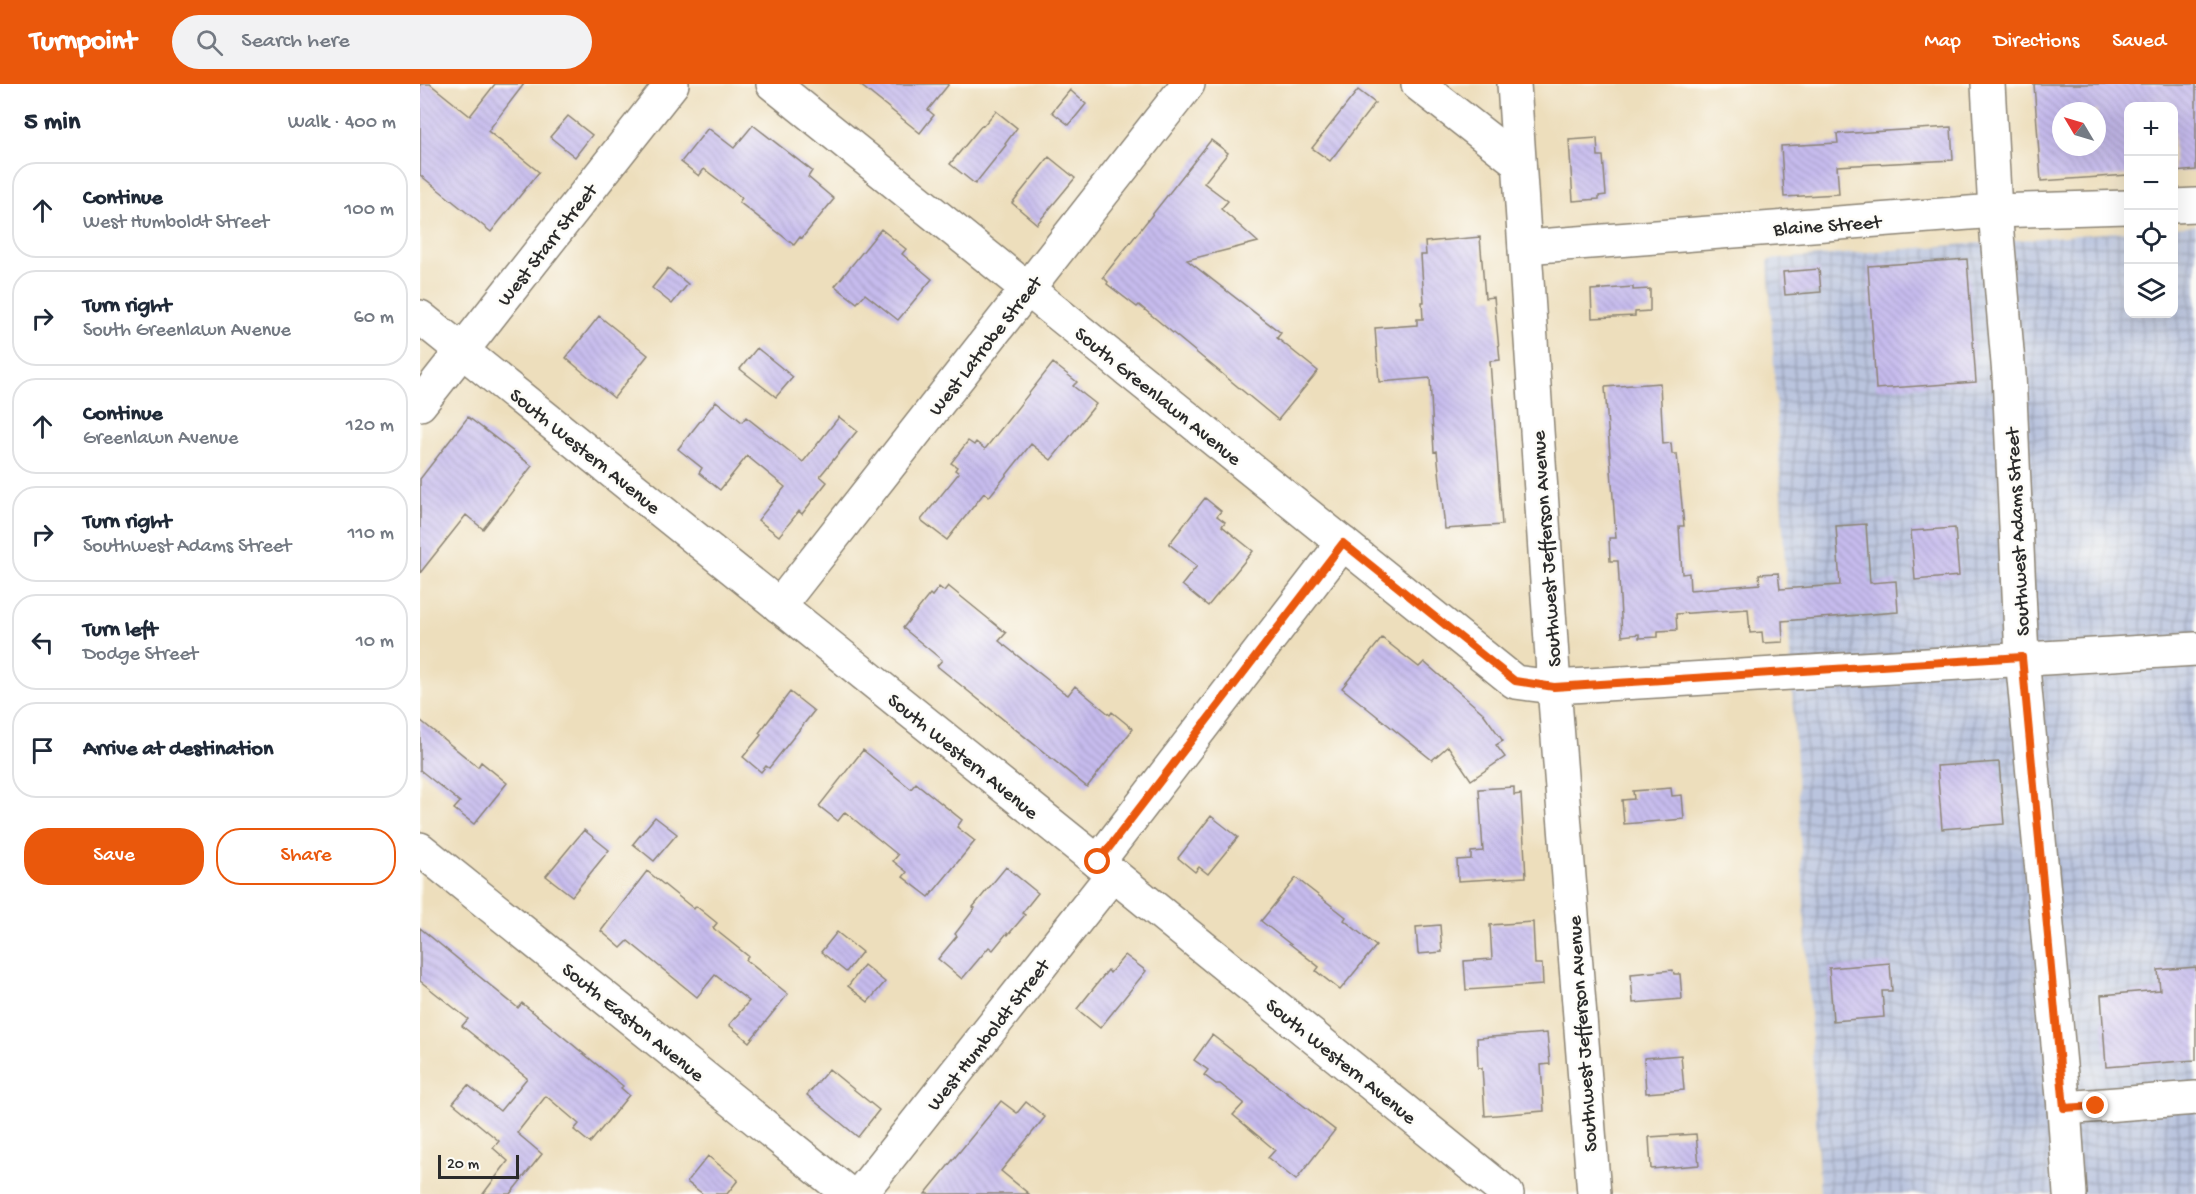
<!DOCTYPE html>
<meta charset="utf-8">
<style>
:root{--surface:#fff;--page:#f2f2f3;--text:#1f2937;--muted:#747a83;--line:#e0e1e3;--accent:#ea580c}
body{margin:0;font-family:"Gochi Hand",sans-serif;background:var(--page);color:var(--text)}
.controls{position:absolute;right:18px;top:18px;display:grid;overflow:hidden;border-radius:12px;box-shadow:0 6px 24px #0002}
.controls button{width:54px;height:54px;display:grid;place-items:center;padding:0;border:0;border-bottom:2px solid var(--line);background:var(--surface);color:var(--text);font:30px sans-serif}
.compass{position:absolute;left:1632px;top:18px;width:54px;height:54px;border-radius:50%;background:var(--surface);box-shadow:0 6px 24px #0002;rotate:308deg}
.scale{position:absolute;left:18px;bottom:15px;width:81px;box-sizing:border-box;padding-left:6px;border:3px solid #2b2b2b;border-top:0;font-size:16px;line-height:21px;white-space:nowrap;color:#2b2b2b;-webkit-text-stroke:4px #fdfcf7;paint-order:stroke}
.stop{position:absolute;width:18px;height:18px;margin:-14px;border:4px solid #ea580c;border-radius:50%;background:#fff}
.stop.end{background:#ea580c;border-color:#fff;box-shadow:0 2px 6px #0008}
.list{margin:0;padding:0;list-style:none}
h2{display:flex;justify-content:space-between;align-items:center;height:78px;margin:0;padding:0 24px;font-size:26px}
h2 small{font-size:20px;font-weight:400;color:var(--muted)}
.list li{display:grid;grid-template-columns:39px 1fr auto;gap:18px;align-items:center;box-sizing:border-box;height:96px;margin:0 12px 12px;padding:0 12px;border:2px solid var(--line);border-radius:24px}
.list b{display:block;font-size:22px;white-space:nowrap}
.list p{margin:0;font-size:20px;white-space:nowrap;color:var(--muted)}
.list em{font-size:20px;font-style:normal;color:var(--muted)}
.actions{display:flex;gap:12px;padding:18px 24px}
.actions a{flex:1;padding:14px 0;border:2px solid var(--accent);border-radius:24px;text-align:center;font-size:21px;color:var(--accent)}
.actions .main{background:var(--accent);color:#fff}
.icon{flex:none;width:33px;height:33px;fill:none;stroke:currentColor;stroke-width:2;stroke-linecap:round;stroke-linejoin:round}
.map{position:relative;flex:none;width:1776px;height:1110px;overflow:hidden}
header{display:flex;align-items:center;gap:36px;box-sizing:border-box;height:84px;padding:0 30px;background:var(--accent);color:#fff}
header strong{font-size:28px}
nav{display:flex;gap:33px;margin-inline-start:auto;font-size:21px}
.search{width:420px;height:54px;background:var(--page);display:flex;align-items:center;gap:15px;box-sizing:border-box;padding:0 21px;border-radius:33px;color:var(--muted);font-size:22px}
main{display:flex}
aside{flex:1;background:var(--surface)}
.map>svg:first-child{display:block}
.industrial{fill:url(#industrial-grid)}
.building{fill:url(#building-back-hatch);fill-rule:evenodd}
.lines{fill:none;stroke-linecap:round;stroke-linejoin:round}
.minor-casing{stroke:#8c8474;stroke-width:36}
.major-casing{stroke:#8c8474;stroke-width:36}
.minor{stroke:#fff;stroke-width:33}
.major{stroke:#fff;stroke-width:33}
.route{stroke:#ea580c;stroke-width:8}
.labels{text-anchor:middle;stroke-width:5;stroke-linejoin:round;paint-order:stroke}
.street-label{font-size:20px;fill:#2b2b2b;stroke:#fdfcf7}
</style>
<header>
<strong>Turnpoint</strong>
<div class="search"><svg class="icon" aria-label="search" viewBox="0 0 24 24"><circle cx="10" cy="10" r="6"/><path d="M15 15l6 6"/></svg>Search here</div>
<nav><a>Map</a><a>Directions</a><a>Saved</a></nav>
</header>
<main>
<aside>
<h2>5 min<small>Walk · 400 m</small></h2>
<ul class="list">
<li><svg class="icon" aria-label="ahead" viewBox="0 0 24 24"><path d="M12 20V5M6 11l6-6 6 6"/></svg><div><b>Continue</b><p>West Humboldt Street</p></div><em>100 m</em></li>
<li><svg class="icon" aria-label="right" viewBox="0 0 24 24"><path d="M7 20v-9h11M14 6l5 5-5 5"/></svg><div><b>Turn right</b><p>South Greenlawn Avenue</p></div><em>60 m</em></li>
<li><svg class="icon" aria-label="ahead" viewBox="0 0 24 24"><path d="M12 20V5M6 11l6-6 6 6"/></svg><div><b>Continue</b><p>Greenlawn Avenue</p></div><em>120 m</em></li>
<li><svg class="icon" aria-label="right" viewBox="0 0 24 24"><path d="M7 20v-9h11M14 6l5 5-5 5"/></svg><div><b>Turn right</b><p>Southwest Adams Street</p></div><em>110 m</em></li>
<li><svg class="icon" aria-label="left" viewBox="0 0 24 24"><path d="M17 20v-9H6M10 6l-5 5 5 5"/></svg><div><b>Turn left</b><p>Dodge Street</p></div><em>10 m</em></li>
<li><svg class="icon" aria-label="arrive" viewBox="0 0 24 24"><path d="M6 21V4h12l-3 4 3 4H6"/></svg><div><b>Arrive at destination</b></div></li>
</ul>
<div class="actions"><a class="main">Save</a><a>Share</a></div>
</aside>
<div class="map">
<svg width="1776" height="1110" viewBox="0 0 1776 1110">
<defs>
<pattern id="industrial-grid" width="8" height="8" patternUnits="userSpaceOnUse" patternTransform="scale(1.5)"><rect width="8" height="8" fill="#bac4de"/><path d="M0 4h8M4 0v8" fill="none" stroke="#979fb4"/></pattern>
<pattern id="building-back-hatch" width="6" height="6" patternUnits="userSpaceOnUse" patternTransform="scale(1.5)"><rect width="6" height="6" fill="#c6bbed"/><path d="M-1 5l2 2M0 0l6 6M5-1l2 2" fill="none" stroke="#aaa1cb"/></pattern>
</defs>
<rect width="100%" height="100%" fill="#fdfcf7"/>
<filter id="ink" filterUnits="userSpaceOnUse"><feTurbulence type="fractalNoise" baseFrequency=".0167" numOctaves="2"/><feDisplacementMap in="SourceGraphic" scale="12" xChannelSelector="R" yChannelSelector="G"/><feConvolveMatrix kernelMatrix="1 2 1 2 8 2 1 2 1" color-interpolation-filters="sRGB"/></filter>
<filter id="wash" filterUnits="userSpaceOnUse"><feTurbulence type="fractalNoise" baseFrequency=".008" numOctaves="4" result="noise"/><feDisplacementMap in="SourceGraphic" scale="24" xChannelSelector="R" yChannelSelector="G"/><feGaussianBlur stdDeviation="1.35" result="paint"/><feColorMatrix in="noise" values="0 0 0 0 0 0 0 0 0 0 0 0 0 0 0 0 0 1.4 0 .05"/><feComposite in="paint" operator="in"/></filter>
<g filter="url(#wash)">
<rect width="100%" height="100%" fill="#eddebc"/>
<path class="industrial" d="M1776,141V1110H1400L1348,176L1708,147V230H1754V143Z"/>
<g id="blocks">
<path class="building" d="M0,0H10L50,32L75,0H104L68,47L119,88L71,148L0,91Z
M439,0H529L508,26L514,31L500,49Z
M1614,0H1776V86L1754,88V22H1708V91L1621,97ZM1641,27H1677V63H1641Z
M650,6L666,20L649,41L632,28Z
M938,6L955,19L910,77L892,64Z
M576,27L597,44L585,60L586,61L555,100L530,80L562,41L563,42Z
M148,32L172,51L155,73L130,53Z
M333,41L392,87L388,93L414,115L382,154L380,153L374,161L319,118L322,114L284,85L279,92L261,78L288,44L314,64Z
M1531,43L1533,76L1417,82L1419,110L1364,113L1361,62L1418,59L1417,50Z
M1177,54L1178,72H1183L1186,111L1179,112V115L1153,117L1149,56Z
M791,56L808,69L784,99L808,117L801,125L838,158L767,176L861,249L857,254L898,287L858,336L719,221L717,223L687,200L688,198L683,193Z
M629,73L655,94L617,140L592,119Z
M461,145L486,165L482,170L512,195L478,236L445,210L437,219L415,202Z
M1060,153L1065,214L1074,213L1080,276L1070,277L1082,441L1025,445L1017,367L1014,368L1010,294L959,298L955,244L997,241V235H1003L1002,218H1004L1001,171H1006L1005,158Z
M1547,175L1556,298L1456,305L1448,182Z
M248,184L268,200L252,220L232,204Z
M1399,185L1401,208L1365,211L1363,188Z
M1213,203V206L1230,205V227L1215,228V232L1172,234L1171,206Z
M179,232L228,271L194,314L146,274Z
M337,264L373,293L356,313L320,285Z
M633,279L657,298L653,302L676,320L631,376L611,360L569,413L564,409L527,456L501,436L539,389L535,386L537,383L531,379L548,357L554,361L556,358L565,365Z
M1240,299L1243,360L1251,359L1252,370H1257L1264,442H1259L1262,490L1269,489L1270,506L1340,500L1339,490L1358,489L1360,505L1420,501L1416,442L1446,440L1450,499L1476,497L1478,528L1362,537L1363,558L1343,559L1342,548L1330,549L1328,525L1256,530L1257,546L1238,547V553L1219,554V550L1202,552L1198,477H1190L1189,454H1196L1185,303Z
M296,317L322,338L326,333L383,378L419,333L437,347L400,392L407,398L382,430L379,427L359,452L338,436L365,403L327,372L300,406L279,389L282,384L258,365Z
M48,333L112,382L63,445L46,431L0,489V395Z
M785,414L801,427L797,432L805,438L802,442L833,467L788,522L762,501L777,482L749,460Z
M1535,444L1539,492L1495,496L1491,447Z
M528,502L586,549L579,557L643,608L648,611L655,602L690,631L692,628L713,645L667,703L517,582L522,576L483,544L510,510L512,512L519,503L524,507Z
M962,554L999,583L1004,578L1063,629L1083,657L1076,661L1085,673L1051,696L1028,662L1012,676L922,604Z
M370,608L394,627L349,684L346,682L341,688L323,673L341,651L339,649Z
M0,636L58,683L61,678L87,699L54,740L34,725L40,718L0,686Z
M443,666L491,705L496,699L542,736L537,743L555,757L509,813L483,793L487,788L473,777L478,771L425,728L418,737L399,722Z
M1579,678L1584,740L1522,745L1517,682Z
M1094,703V711L1101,710L1106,793L1038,797L1037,776L1051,775V768L1063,767L1059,705Z
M1251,704L1252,712L1262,711L1264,735L1204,740L1202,716L1214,715L1213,707Z
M791,732L818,753L788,790L779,783L775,788L758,774Z
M235,733L257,750L234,777L213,760Z
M164,746L189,766L152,812L126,792Z
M586,783L618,809L602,829L605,831L588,851L587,849L573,866L569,863L542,895L518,875L537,852L535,850L555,824L553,823Z
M227,787L274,825L276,822L297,839L293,844L328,872L326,876L368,910L329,958L309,941L329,917L295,891L277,913L208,857L201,864L181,847Z
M876,794L926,833L924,836L956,862L920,906L896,887L899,883L841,837Z
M1113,838L1115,880H1122L1123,901L1046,906L1044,877L1072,875L1070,841Z
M1020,841L1022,868L998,870L996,843Z
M0,844L98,924L102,919L203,1002L201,1004L209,1011L170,1059L154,1046L159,1040L126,1012L97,1049L122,1070L90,1110H63L88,1077L73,1064L79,1057L33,1019L48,1001L80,1027L107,994L42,942L48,935L0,897Z
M417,848L442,868L426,888L401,868Z
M705,871L726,887L680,944L657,925L688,886L690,889Z
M1470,879L1472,907H1462L1464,933L1413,937L1409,884Z
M444,881L465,898L448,918L428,902Z
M1776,883V976L1686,983L1681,911L1740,906L1738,886Z
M1253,886L1254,890H1260L1262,915L1213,919L1211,890Z
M1127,949L1130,980L1121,981L1124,1027L1065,1032L1062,984H1058L1057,954Z
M792,951L915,1046L876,1096L848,1074L855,1066L813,1031L824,1019L800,1000H796L784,991L788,986L774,976Z
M1261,971L1264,1006L1226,1009L1224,974Z
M409,985L459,1026L438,1053L387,1011Z
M581,1017L597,1029L606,1018L625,1033L581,1087L609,1110H505Z
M1276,1050L1279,1081L1231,1085L1229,1053Z
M288,1072L318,1096L307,1110H283L267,1098Z"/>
</g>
</g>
<g filter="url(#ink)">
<use href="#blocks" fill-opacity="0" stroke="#8c8474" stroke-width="1.5"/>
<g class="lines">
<g class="minor-casing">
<path id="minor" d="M353,0L1095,598L1134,603L1776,565
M998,0L1099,79
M1754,122L1776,121
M1105,163L1575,127L1708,123
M0,320L252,0
M359,522L768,0
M0,765L429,1110
M678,778L923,459
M1644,1024L1776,1014
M440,1110L693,790"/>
</g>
<g class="major-casing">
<path id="major" d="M1094,0L1134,603L1174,1110
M1568,0L1575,127L1589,291L1602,573L1644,1024L1650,1110
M0,233L678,778L1087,1110"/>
</g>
<use href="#minor" class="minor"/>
<use href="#major" class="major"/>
</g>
</g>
<g class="lines" filter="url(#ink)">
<path class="route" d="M678,778L923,459L1095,597L1134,603L1602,573L1644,1024L1676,1022"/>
</g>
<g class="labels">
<g class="street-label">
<text transform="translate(1407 140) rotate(-4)" y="7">Blaine Street</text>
<text transform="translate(126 160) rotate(-52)" y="7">West Starr Street</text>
<text transform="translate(564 261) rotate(-52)" y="7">West Latrobe Street</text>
<text transform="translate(739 311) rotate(39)" y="7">South Greenlawn Avenue</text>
<text transform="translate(166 366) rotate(39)" y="7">South Western Avenue</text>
<text transform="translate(1596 448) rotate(-93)" y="7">Southwest Adams Street</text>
<text transform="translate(1125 465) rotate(-94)" y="7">Southwest Jefferson Avenue</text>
<text transform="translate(544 671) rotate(39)" y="7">South Western Avenue</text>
<text transform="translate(214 937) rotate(39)" y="7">South Easton Avenue</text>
<text transform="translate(567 950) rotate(-52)" y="7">West Humboldt Street</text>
<text transform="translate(1161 950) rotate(-94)" y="7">Southwest Jefferson Avenue</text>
<text transform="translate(922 976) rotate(39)" y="7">South Western Avenue</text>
</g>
</g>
</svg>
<div class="controls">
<button>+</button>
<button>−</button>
<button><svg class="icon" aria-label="locate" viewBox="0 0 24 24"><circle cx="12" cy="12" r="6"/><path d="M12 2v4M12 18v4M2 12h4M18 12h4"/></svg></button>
<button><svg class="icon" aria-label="layers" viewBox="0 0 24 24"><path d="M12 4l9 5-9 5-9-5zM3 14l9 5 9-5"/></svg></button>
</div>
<svg class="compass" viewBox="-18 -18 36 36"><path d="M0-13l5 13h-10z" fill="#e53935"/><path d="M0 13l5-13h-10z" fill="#747a83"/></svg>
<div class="scale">20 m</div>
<div class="stop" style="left:678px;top:778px"></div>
<div class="stop end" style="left:1676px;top:1022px"></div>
</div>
</main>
